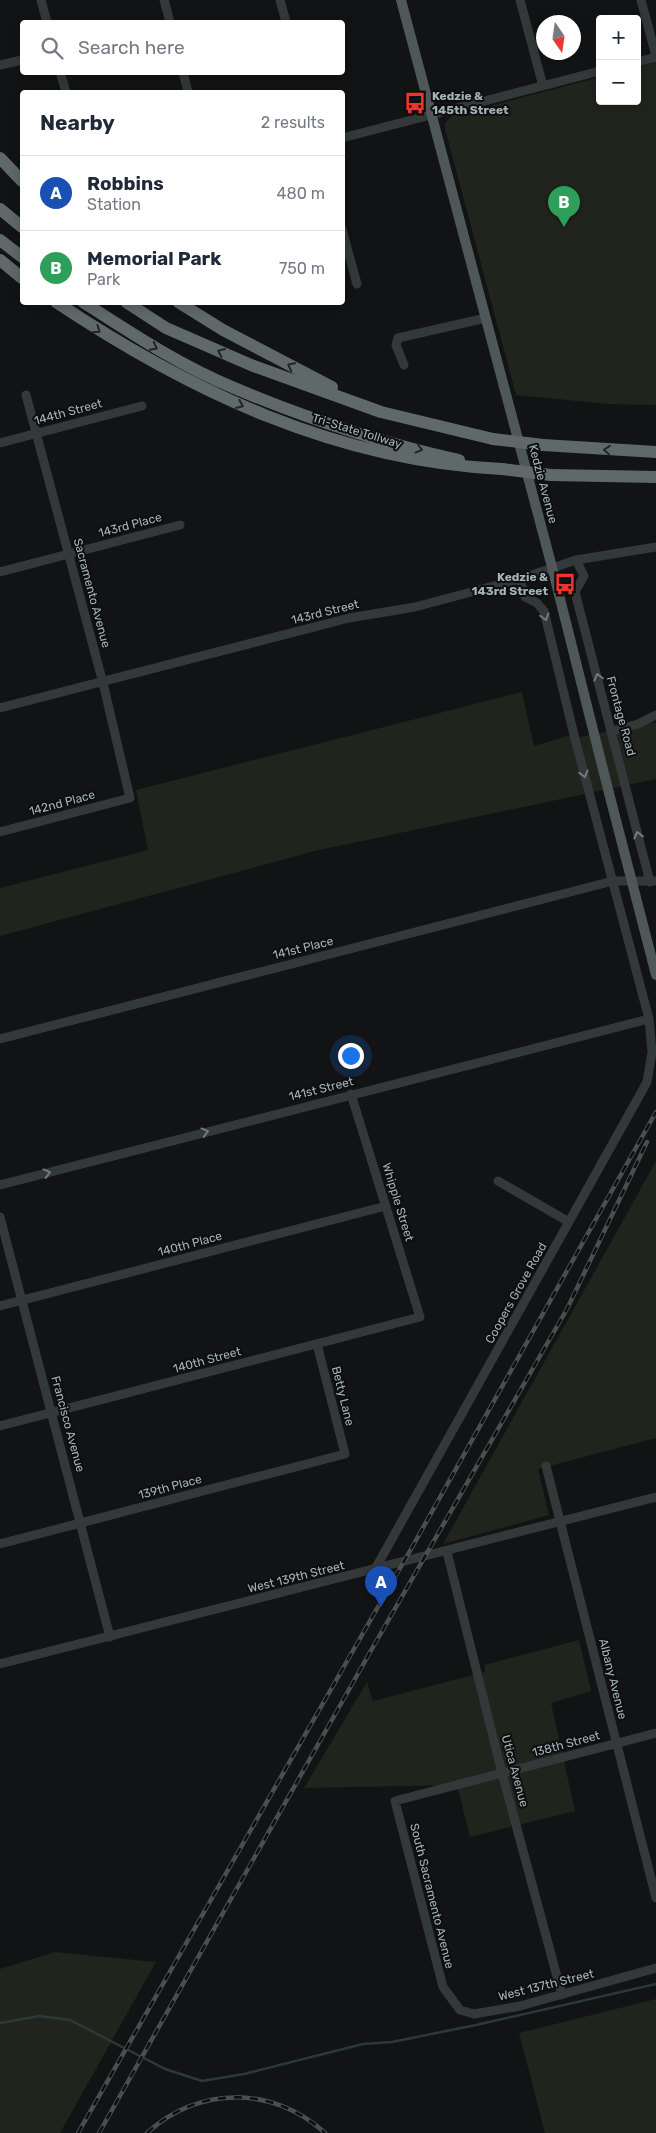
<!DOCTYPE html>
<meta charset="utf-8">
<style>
:root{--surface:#fff;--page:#f6f6f7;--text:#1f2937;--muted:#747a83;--line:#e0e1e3;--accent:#f3322b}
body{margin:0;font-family:Rubik,sans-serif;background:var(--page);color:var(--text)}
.controls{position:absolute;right:15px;top:15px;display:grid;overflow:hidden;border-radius:5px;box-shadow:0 2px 12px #0003}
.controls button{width:45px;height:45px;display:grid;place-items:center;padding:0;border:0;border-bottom:1px solid var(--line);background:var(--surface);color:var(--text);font:25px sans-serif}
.compass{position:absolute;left:536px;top:15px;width:45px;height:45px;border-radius:50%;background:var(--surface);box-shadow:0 2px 12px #0003;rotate:167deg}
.you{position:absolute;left:350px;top:1055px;width:18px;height:18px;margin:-12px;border:4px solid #fff;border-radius:50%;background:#1a73e8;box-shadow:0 0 0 8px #1a73e833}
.badge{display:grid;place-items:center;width:32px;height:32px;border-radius:50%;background:var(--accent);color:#fff;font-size:16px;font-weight:700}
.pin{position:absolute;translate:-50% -41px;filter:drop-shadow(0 1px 2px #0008)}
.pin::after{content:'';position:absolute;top:26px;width:18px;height:15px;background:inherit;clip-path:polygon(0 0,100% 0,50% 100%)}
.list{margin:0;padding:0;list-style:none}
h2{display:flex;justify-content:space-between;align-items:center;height:65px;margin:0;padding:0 20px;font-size:21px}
h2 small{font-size:16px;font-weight:400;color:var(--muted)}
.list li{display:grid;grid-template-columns:32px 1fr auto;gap:15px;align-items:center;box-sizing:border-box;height:75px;padding:0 20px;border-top:1px solid var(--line)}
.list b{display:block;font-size:19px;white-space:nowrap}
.list p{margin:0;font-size:16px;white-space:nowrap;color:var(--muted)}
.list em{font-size:16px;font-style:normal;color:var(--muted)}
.icon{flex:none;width:28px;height:28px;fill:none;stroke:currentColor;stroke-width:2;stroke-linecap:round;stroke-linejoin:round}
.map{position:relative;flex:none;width:656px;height:2133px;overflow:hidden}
.search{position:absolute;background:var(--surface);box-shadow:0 2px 12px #0003;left:20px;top:20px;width:325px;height:55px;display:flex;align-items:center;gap:12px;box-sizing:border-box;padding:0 18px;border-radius:5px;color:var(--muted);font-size:19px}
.panel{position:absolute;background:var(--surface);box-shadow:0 2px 12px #0003;left:20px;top:90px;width:325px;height:215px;border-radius:5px}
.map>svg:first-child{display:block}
.green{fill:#20241c}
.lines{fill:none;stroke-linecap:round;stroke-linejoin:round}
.stream{stroke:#2b3a37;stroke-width:2.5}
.minor{stroke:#333839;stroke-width:9}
.major{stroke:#4f5758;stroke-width:10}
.highway{stroke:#5f696a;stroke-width:12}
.rail-casing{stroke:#484f50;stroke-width:4.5}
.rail{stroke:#0d0e0f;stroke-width:2.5;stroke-dasharray:8;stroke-linecap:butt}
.major-bridge{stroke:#4f5758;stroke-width:10}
.highway-bridge{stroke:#5f696a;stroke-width:12}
.oneway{stroke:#222526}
.oneway2{stroke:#717c7d}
.labels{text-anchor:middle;stroke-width:4;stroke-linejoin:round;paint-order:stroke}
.poi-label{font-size:12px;font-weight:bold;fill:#a4b3b5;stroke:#0d0e0f;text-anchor:start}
.street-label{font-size:12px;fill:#a4b3b5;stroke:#0d0e0f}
</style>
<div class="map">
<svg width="656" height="2133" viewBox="0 0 656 2133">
<rect width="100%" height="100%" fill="#121314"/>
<path class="green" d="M656,62V405L608,404L516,395L445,129V123L452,116L600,77V101H637V67Z
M522,692L534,746L574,734L575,738L656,722V779L315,851L0,936V888L148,850L136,790Z
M656,1161V1438L538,1469L549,1515L443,1544Z
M579,1640L591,1691L551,1703L575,1811L470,1837L457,1785L304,1788L367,1682L373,1701L485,1672L484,1665Z
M55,1952L156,1962L60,2133H0V1969Z
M656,1999V2133H545L519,2033Z"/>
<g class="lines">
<path class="stream" d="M0,2023L40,2016L70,2020L165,2069L202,2081L244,2074L363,2044L392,2042L476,2025L656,1984"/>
<path class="minor" d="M41,0L47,22
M164,0L170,22
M280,0L286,22
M520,0L543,86
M641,0L656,56
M637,62L656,57
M0,65L22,60
M60,72L66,92
M183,72L188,92
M342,138L600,71
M342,229L357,284
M404,365L396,345L398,338L486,318
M0,443L142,406
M576,560L584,576L575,592L650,882
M0,572L180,525
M0,708L349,618L415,607L520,579L576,560L656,547
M612,731L638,724L656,715
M0,832L130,798L103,683L26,395
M0,1039L613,881H656
M498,1181L569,1222
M0,1185L649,1019
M0,1217L110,1637
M0,1306L386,1206
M0,1426L420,1317L351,1094
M546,1466L656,1898
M0,1544L345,1454L317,1344
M447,1552L502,1773L562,1995
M374,1571L647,1082L652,1052L649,1019L575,739L544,611L537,603L525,597L520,579
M0,1664L656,1497
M656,1733L395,1801L443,1987L460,2010L474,2014L520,2006L656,1968"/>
<path class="major" d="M401,0L552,567L609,793"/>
<path class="highway" d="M0,158L22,181
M0,209L22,227
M0,240L22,257
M0,260L22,278
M56,302C191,392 337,461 502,469
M83,302C131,333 179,365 232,387C305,418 382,443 459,460
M126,302L166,328L251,365L381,412L493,439
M178,302L223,330L332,387
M543,445L656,452
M551,475L656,477"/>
<g class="rail-casing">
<path id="rail" d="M78,2133L411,1549L656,1112
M99,2133L373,1647L567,1309L647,1142
M147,2133C198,2086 273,2085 325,2133"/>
</g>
<use href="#rail" class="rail"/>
<path class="major-bridge" d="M609,793L656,975"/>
<path class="highway-bridge" d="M493,439L543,445
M502,469L551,475"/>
</g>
<defs><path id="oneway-chevron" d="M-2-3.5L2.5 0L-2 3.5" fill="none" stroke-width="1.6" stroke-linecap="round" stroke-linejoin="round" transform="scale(1.25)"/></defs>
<g class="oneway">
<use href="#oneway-chevron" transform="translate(97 330) rotate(34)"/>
<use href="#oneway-chevron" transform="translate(154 347) rotate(27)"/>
<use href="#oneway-chevron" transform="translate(221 352) rotate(-156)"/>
<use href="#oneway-chevron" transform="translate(291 366) rotate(-153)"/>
<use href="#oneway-chevron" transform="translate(240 405) rotate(23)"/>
<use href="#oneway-chevron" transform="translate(419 449) rotate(15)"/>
<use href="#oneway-chevron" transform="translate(607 450) rotate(-176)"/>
</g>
<g class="oneway2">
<use href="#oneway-chevron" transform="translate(545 617) rotate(74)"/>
<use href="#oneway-chevron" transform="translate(598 677) rotate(-105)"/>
<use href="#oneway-chevron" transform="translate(584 774) rotate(75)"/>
<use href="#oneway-chevron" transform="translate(638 835) rotate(-104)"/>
<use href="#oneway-chevron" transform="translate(205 1132) rotate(-15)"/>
<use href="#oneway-chevron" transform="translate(47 1173) rotate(-15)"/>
</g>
<defs>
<g id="bus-bare" transform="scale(1.725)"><path d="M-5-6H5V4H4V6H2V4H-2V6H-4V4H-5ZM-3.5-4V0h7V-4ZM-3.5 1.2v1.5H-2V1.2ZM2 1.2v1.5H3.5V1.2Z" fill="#f3322b" stroke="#0d0e0f" stroke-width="2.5" paint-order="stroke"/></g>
</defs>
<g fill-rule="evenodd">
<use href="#bus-bare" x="415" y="103"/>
<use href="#bus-bare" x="565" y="584"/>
</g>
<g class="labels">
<g class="poi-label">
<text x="432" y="100">Kedzie &amp;<tspan x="432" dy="14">145th Street</tspan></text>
<text x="548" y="581" text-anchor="end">Kedzie &amp;<tspan x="548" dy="14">143rd Street</tspan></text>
</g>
<g class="street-label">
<text transform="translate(68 412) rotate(-15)" y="4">144th Street</text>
<text transform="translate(357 431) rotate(17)" y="4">Tri-State Tollway</text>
<text transform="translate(543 484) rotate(75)" y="4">Kedzie Avenue</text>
<text transform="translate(130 525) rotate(-15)" y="4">143rd Place</text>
<text transform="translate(92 593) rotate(75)" y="4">Sacramento Avenue</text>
<text transform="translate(325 612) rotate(-14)" y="4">143rd Street</text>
<text transform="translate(621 716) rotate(75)" y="4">Frontage Road</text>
<text transform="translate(62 803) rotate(-15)" y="4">142nd Place</text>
<text transform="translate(303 948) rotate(-14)" y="4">141st Place</text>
<text transform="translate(321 1089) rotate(-14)" y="4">141st Street</text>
<text transform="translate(398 1202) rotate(73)" y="4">Whipple Street</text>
<text transform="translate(190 1244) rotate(-15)" y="4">140th Place</text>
<text transform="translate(516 1293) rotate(-61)" y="4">Coopers Grove Road</text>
<text transform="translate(207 1360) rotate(-15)" y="4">140th Street</text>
<text transform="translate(343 1396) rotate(76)" y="4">Betty Lane</text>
<text transform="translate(68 1424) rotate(75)" y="4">Francisco Avenue</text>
<text transform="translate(170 1487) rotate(-15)" y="4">139th Place</text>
<text transform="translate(296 1577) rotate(-14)" y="4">West 139th Street</text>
<text transform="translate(613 1679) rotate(76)" y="4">Albany Avenue</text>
<text transform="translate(566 1744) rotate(-15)" y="4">138th Street</text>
<text transform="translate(515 1771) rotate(75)" y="4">Utica Avenue</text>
<text transform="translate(432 1896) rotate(76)" y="4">South Sacramento Avenue</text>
<text transform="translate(546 1985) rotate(-14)" y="4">West 137th Street</text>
</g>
</g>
</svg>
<div class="controls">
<button>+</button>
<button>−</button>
</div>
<svg class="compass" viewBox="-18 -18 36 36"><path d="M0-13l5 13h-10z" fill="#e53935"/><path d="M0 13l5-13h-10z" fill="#747a83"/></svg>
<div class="you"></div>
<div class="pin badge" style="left:381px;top:1607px;background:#1a4fb4">A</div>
<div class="pin badge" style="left:564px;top:227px;background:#2e9e5b">B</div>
<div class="search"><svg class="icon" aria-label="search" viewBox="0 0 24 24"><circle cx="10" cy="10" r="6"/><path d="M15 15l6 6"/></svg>Search here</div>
<section class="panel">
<h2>Nearby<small>2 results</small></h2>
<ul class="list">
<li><span class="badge" style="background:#1a4fb4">A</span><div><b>Robbins</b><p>Station</p></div><em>480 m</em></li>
<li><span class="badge" style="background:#2e9e5b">B</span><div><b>Memorial Park</b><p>Park</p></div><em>750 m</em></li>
</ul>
</section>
</div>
